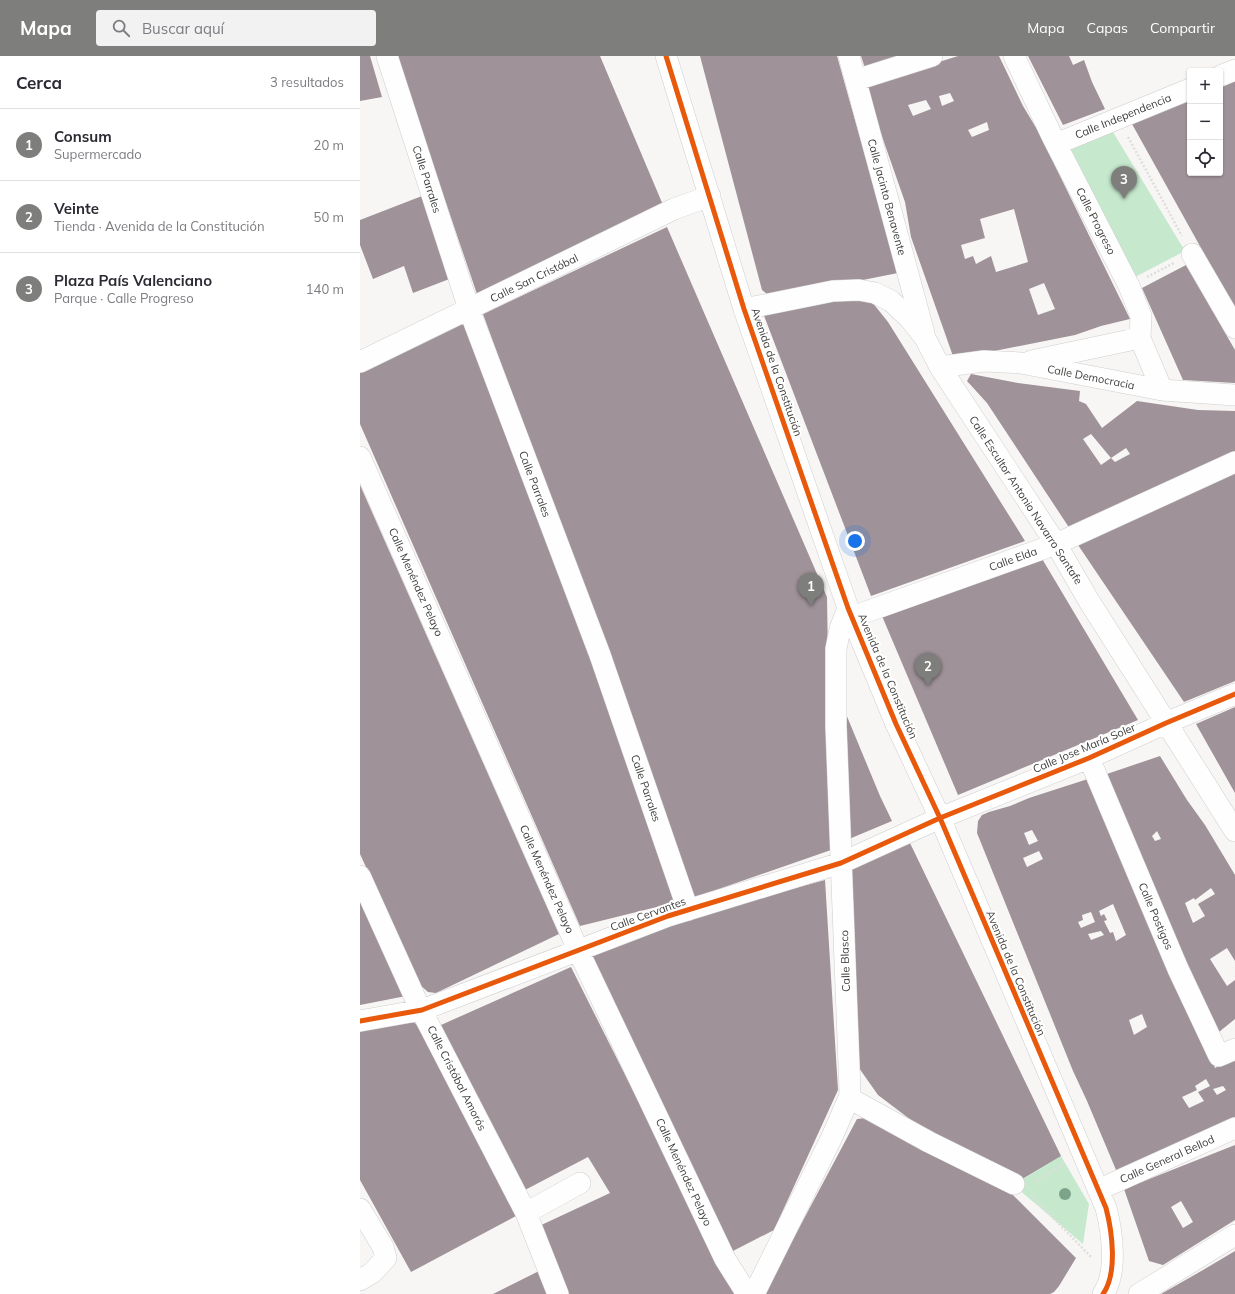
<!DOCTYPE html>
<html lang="es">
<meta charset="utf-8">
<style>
:root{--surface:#fff;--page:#f2f2f3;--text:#2b2b33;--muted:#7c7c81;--line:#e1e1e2;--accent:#7e7e7c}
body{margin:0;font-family:Mulish,sans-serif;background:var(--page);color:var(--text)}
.controls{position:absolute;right:12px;top:12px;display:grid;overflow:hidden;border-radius:4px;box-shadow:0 1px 3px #0004}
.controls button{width:36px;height:36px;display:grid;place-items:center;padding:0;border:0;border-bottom:1px solid var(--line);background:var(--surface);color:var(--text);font:20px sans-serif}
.you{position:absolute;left:495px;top:485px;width:14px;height:14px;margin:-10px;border:3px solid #fff;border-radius:50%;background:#1a73e8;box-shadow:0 0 0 6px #1a73e833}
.badge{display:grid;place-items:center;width:26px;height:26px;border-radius:50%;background:var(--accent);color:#fff;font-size:13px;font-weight:700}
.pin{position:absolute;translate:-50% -33px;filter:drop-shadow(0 1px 2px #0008)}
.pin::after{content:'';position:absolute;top:21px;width:14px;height:12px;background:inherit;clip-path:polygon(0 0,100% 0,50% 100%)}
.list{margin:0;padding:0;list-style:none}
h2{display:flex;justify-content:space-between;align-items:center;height:52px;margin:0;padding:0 16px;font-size:17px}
h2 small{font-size:13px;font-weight:400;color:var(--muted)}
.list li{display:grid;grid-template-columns:26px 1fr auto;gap:12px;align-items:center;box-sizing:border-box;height:72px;padding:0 16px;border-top:1px solid var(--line)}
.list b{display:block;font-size:15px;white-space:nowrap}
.list p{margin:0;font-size:13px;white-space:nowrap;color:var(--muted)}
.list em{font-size:13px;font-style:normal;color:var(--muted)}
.icon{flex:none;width:22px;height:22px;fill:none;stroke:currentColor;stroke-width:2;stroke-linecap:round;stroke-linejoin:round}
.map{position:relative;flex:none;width:875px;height:1238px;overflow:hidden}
header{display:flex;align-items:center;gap:24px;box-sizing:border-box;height:56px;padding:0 20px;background:var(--accent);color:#fff}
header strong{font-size:19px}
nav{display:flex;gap:22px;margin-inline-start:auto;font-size:14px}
.search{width:280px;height:36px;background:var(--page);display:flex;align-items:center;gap:10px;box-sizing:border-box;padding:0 14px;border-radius:4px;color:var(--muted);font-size:15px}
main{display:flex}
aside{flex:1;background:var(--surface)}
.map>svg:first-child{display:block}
.green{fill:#c6e9ce}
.building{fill:#9f9298;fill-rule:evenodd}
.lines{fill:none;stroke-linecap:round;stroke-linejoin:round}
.minor-casing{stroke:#cfcecd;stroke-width:22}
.path{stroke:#dededd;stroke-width:2.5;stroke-dasharray:2 2;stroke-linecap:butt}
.minor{stroke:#fefefe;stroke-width:21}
.cycleway-casing{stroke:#fff;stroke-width:8}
.cycleway{stroke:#e8590c;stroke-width:5}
.tree{fill:#7ba48a}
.labels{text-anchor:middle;stroke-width:4;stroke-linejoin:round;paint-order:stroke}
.street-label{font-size:11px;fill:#3d3d3b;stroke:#fff}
</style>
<header>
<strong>Mapa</strong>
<div class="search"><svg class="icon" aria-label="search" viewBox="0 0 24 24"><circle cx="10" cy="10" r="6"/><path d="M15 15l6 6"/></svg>Buscar aquí</div>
<nav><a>Mapa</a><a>Capas</a><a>Compartir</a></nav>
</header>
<main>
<aside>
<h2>Cerca<small>3 resultados</small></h2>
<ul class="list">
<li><span class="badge">1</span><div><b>Consum</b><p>Supermercado</p></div><em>20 m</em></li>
<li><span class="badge">2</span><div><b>Veinte</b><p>Tienda · Avenida de la Constitución</p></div><em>50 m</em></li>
<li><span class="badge">3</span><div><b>Plaza País Valenciano</b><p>Parque · Calle Progreso</p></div><em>140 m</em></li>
</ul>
</aside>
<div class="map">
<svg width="875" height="1238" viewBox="0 0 875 1238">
<rect width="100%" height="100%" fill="#f7f6f5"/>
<path class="green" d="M753,76L825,195L775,221L708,90Z
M701,1100L729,1148L723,1188L658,1133L660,1125Z"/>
<path class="building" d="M0,0H10L22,41L0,45Z
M36,0H240L303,149L117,238Z
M340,0H477L538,217L412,242L402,234Z
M501,0H541L505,12Z
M598,0H639L663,50L678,75L770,263L741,270L715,279L594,303L551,181L545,146L519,72L506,29ZM590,37L594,45L582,50L579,40ZM566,44L571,53L553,60L548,49ZM627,66L629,74L612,81L608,74ZM654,153L668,206L636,216L631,200L616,208L613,200L605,203L601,189L625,182L620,163ZM684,227L695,253L678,259L669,233Z
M668,0H709L713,9L724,4L732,26L745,53L703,69Z
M875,24V253L772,68L830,43V117H860V30Z
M62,140L92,222L53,237L44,210L13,223L0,189V164Z
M307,171L467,541L471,794L333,842L123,258Z
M826,209L875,294V327L823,324L782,232Z
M498,240L512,246L528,266L665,485L511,540L403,257Z
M109,261L321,845L220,870L0,368V315Z
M611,318L658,327L720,335L719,345L726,348L742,372L777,345L838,354L875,355V395L710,473L627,347L607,325ZM731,378L751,402L766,392L770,398L755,406L751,402L741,409L723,383Z
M875,416V625L824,646L718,489Z
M0,429L199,878L76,937L68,936L60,929L0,798Z
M681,501L778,664L598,739L522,560Z
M875,651V737L836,668Z
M486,658L520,740L532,765L489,783Z
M800,700L827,744L845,769L875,819V905L867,892L850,903L867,930L875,924V963L859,976L741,720ZM797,775L801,783L795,785L792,780ZM851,832L855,838L838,848L845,860L833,867L825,847L834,842L835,844Z
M731,722L855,1012L875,1003V1067L759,1121L727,1045L713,1015L617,777L618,765L622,759L629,756L650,750L669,742ZM672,774L678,785L669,789L664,777ZM679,795L683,803L667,811L663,802ZM753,848L766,879L756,885L753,876L750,877L744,865L747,864L744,858L741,860L739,855ZM731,856L735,866L721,872L718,866L723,864L722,859ZM741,875L744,879L731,884L728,878ZM782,958L787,971L774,979L769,964ZM846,1023L850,1030L838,1036L844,1045L829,1052L822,1041L837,1034L835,1030ZM863,1030L866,1034L857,1039L853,1033Z
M549,785L701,1100L654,1128L576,1083L518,1039L499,1012L490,813Z
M465,824L478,1034L414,1174L371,1196L229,898L309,866Z
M0,840L46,940L0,949Z
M211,911L375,1238H208L177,1171L250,1137L228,1101L163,1135L81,969Z
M45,965L55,967L62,975L156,1160L51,1216L0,1124V973Z
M506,1062L651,1137L716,1202L699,1230L694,1236L690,1238H406L405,1236L497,1063Z
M875,1089V1164L803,1209L789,1205L764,1133ZM821,1145L833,1166L823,1172L811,1151Z
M875,1195V1238H801L843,1214Z
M179,1215L190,1238H133Z"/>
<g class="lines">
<g class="minor-casing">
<path id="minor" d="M27,0L109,253L240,599L328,854
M306,0L384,253L488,552L536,668L580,762L746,1152C752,1175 758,1217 743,1238
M489,0L564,277
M654,0L693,82L769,230L781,260L780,282L802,334
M860,20L875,14
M496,24L572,0
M696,88L830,33
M832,198L875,272
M384,253L473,235L499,234L515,237L531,245L550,263L565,282L580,311L696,488L729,545L875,775
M671,305L780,282
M0,306L314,153L350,140
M580,311L624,305L661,307L802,334L875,339
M0,401L218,894L365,1203L387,1238
M492,561L696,488L875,406
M729,702L818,913L859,1000L875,993
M0,820L57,946L166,1157L198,1238
M0,965L62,954L308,860L481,807L580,762L729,702L806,667L875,638
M489,1042L569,1086L654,1128
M738,1134L875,1072
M0,1153L23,1191L26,1202L12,1217L0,1224
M166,1157L220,1127
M394,1238L471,1083L489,1042L490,1036L476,670V593L480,573L488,552
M779,1238L875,1179"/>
</g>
<path class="path" d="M768,81L822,180
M787,221L814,207
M675,1126L704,1107
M671,1139L731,1201"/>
<use href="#minor" class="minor"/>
<g class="cycleway-casing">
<path id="cycleway" d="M306,0L384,253L488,552L536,668L580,762L746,1152C752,1175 758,1217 743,1238
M0,965L62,954L308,860L481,807L580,762L729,702L806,667L875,638"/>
</g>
<use href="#cycleway" class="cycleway"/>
</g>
<circle class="tree" cx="705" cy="1138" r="6"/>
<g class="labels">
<g class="street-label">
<text transform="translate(763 60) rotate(-22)" y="4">Calle Independencia</text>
<text transform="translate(67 123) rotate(72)" y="4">Calle Parrales</text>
<text transform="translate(527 141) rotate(75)" y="4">Calle Jacinto Benavente</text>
<text transform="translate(736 165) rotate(63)" y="4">Calle Progreso</text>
<text transform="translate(174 222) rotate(-26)" y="4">Calle San Cristóbal</text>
<text transform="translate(417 316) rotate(71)" y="4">Avenida de la Constitución</text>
<text transform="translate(731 321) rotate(11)" y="4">Calle Democracia</text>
<text transform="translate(175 428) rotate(69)" y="4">Calle Parrales</text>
<text transform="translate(666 444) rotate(57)" y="4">Calle Escultor Antonio Navarro Santafe</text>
<text transform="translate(653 503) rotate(-20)" y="4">Calle Elda</text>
<text transform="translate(56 526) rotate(66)" y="4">Calle Menéndez Pelayo</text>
<text transform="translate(528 620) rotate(67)" y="4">Avenida de la Constitución</text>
<text transform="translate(724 692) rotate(-23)" y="4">Calle Jose María Soler</text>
<text transform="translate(286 732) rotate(71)" y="4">Calle Parrales</text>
<text transform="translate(187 823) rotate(66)" y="4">Calle Menéndez Pelayo</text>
<text transform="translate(288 858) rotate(-20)" y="4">Calle Cervantes</text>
<text transform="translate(796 860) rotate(67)" y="4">Calle Postigos</text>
<text transform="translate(485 905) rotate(-92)" y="4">Calle Blasco</text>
<text transform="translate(656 917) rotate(67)" y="4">Avenida de la Constitución</text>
<text transform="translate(97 1022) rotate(63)" y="4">Calle Cristóbal Amorós</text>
<text transform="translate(807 1103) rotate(-24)" y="4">Calle General Bellod</text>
<text transform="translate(324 1116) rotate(65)" y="4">Calle Menéndez Pelayo</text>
</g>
</g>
</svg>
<div class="controls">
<button>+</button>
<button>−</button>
<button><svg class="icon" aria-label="locate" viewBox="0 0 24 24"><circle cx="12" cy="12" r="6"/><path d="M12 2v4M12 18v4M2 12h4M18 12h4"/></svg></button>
</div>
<div class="you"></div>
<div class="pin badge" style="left:451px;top:550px">1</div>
<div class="pin badge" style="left:568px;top:630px">2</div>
<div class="pin badge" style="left:764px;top:143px">3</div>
</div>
</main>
